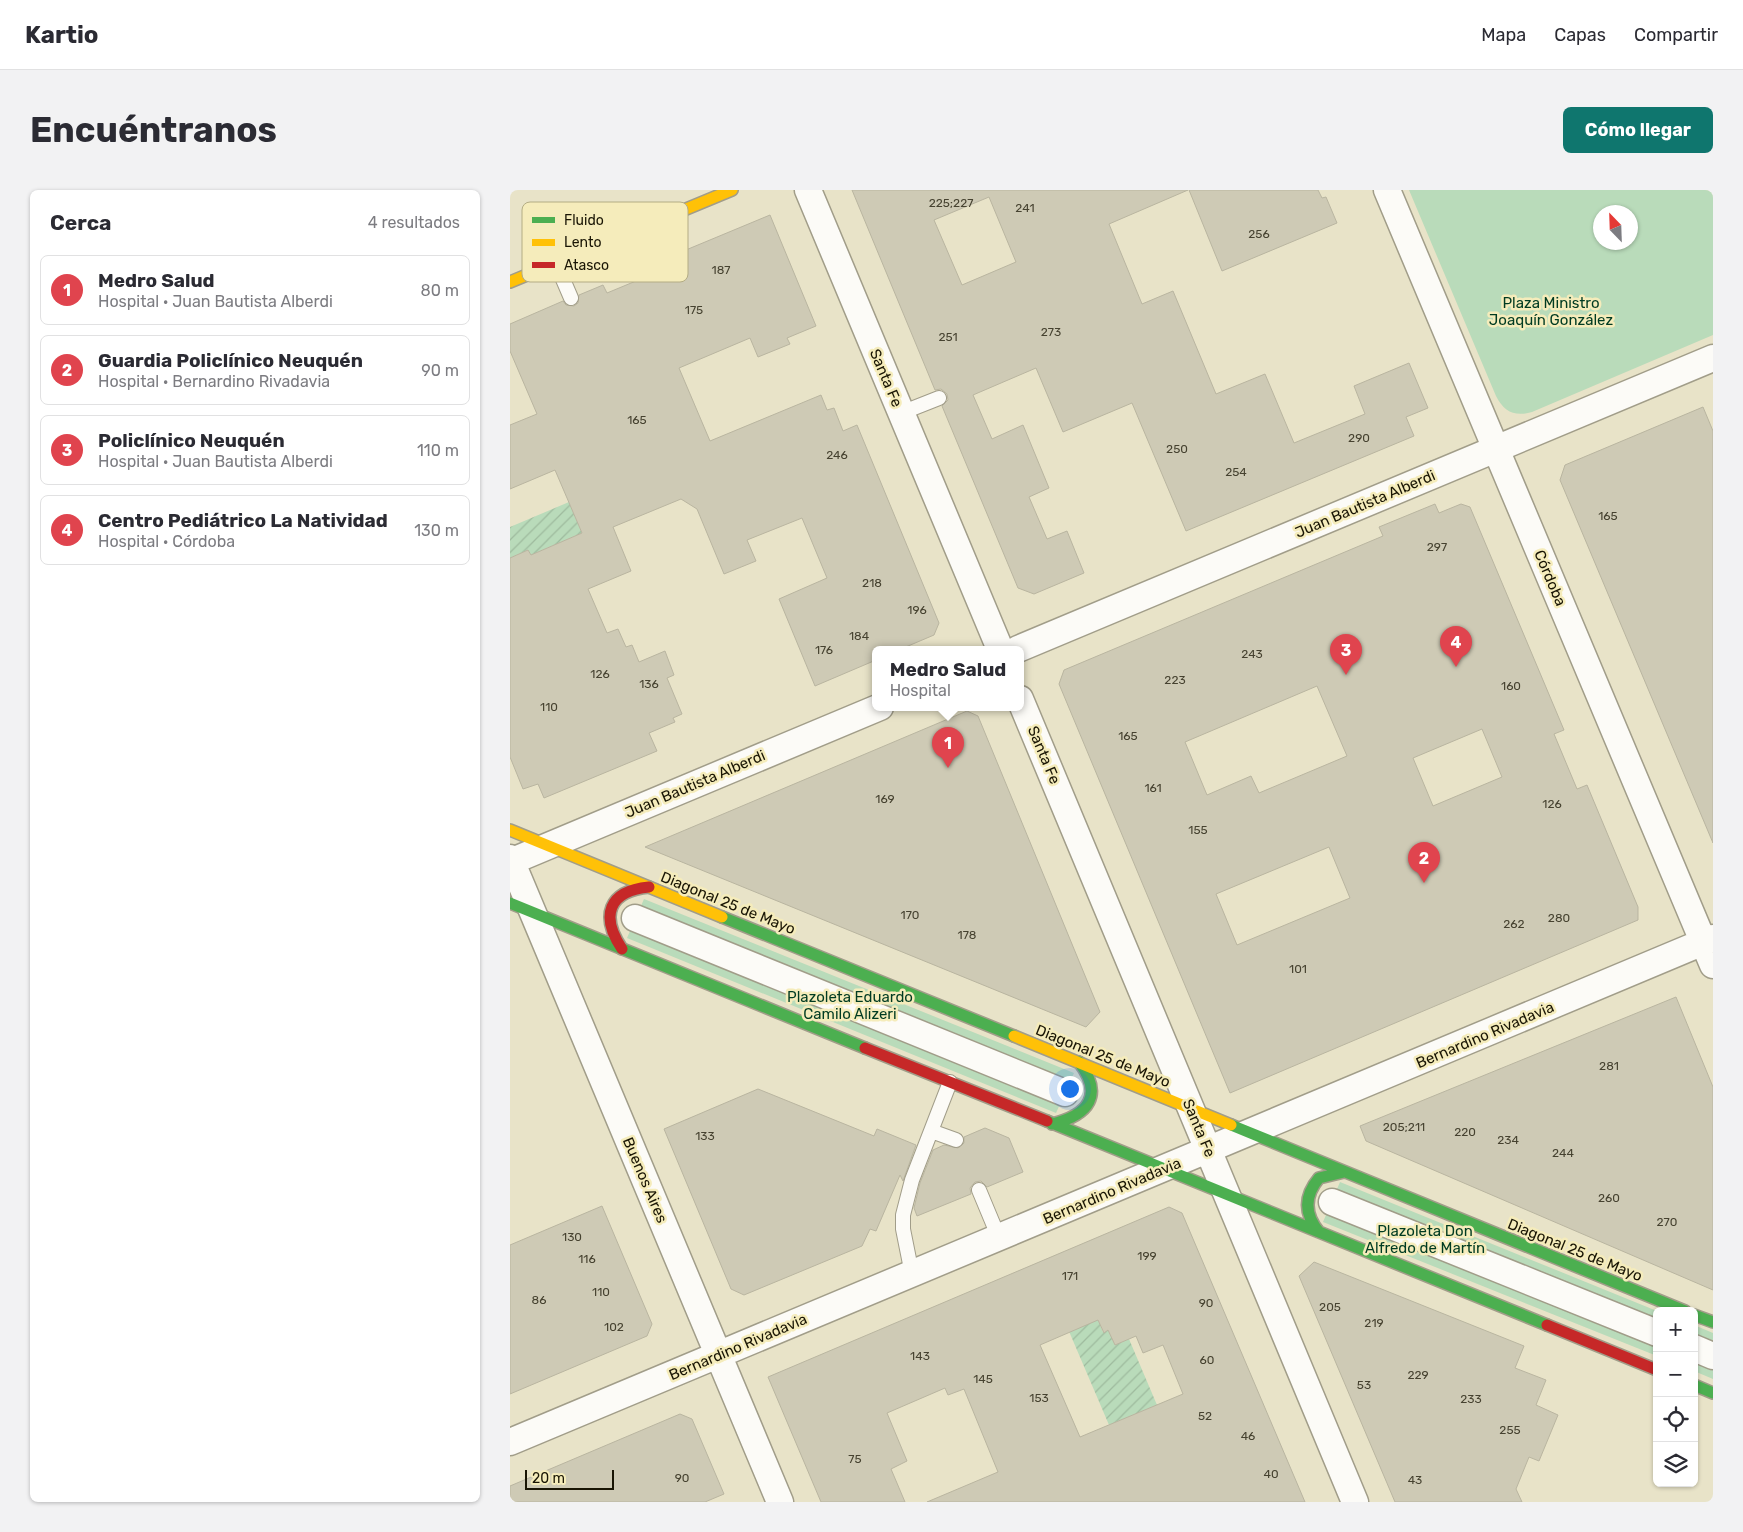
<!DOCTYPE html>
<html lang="es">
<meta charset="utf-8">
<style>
:root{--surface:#fff;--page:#f2f2f3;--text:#2b2b33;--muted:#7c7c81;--line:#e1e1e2;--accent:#0f766e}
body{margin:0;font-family:Rubik,sans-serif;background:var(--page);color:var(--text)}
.controls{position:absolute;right:15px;bottom:15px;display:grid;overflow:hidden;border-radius:8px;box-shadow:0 1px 4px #0004}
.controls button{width:45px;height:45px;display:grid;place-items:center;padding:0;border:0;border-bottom:1px solid var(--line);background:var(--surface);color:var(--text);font:25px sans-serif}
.compass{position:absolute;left:1083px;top:15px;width:45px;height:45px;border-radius:50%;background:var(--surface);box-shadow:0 1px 4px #0004;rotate:337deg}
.scale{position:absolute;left:15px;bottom:12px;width:89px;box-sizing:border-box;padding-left:5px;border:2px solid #191504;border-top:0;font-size:14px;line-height:18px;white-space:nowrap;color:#191504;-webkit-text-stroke:4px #f5ecbb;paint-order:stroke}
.you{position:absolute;left:559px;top:898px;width:18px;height:18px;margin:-12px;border:4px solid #fff;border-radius:50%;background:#1a73e8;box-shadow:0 0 0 8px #1a73e833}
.badge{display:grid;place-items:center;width:32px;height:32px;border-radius:50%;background:var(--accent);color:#fff;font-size:16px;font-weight:700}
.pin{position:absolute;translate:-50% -41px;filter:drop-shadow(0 1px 2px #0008)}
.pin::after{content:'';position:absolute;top:26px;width:18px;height:15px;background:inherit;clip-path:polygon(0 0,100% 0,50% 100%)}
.popup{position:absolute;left:362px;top:456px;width:152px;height:65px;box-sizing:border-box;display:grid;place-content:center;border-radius:8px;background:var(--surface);filter:drop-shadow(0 1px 4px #0005);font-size:16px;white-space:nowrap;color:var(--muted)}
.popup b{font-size:19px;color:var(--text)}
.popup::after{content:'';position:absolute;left:50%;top:100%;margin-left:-10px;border:10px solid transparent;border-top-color:var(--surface)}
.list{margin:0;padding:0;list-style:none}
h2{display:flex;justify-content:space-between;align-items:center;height:65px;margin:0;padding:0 20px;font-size:21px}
h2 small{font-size:16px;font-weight:400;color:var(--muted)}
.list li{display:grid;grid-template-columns:32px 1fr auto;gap:15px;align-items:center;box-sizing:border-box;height:70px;margin:0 10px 10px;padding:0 10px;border:1px solid var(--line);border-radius:8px}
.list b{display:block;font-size:19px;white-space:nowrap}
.list p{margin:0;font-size:16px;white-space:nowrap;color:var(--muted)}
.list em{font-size:16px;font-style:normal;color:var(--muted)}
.icon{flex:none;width:28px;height:28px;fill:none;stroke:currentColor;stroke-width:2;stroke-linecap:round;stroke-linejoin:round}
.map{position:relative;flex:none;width:1203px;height:1312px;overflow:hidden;border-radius:8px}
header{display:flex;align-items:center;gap:30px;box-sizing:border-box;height:70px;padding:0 25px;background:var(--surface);border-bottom:1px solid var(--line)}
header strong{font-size:24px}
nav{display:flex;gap:28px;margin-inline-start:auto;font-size:18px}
.intro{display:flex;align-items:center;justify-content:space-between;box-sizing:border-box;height:120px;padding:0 30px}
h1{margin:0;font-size:35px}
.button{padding:12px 22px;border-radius:8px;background:var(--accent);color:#fff;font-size:18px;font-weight:700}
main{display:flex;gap:30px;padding:0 30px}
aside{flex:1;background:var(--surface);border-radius:8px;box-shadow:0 1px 4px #0004}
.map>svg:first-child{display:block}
.park{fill:#b9dbba;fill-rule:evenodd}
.garden{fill:url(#garden-furrows)}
.building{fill:#cecab5;stroke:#b9b5a0;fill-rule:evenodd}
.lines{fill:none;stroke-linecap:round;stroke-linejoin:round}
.lane-casing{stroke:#a19d89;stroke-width:16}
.street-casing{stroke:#a19d89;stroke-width:29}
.fast-casing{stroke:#a19d89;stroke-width:14}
.slow-casing{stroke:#a19d89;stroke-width:14}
.jam-casing{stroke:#a19d89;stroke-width:14}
.lane{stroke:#fcfbf7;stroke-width:14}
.street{stroke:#fcfbf7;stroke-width:26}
.fast{stroke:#4caf50;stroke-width:11}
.slow{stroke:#ffc107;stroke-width:11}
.jam{stroke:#c62828;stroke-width:11}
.labels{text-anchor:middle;stroke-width:5;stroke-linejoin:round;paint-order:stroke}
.number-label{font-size:12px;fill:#464230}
.park-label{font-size:15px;fill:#003b22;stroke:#f5ecbb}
.street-label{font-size:15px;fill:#191504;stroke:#f5ecbb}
.key{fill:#f5ecbb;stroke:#b3ac84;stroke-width:1}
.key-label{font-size:14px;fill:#191504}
</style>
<header>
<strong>Kartio</strong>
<nav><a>Mapa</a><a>Capas</a><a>Compartir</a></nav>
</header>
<div class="intro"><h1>Encuéntranos</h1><a class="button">Cómo llegar</a></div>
<main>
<aside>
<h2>Cerca<small>4 resultados</small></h2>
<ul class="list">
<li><span class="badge" style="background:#e0444e">1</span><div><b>Medro Salud</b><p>Hospital · Juan Bautista Alberdi</p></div><em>80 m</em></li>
<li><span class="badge" style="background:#e0444e">2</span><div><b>Guardia Policlínico Neuquén</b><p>Hospital · Bernardino Rivadavia</p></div><em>90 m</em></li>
<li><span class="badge" style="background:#e0444e">3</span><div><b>Policlínico Neuquén</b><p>Hospital · Juan Bautista Alberdi</p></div><em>110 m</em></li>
<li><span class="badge" style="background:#e0444e">4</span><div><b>Centro Pediátrico La Natividad</b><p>Hospital · Córdoba</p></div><em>130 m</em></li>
</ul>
</aside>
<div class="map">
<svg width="1203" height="1312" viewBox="0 0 1203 1312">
<defs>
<pattern id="garden-furrows" width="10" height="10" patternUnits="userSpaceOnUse" patternTransform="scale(1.25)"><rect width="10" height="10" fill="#b9dbba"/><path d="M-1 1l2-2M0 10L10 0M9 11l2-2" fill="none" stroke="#9ebb9e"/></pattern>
</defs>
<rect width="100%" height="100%" fill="#e8e3c8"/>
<path class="park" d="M899,0H1203V145L1022,222C1005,227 994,222 986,206ZM1120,22V52H1090V22Z
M134,709L564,883L546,923L117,748Z
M830,992L1147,1121V1166L813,1032Z
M1184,1135L1203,1143V1189L1184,1181Z"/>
<path class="garden" d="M59,312L72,343L21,365L18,360L0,368V337Z
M584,1120L593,1142L598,1140L605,1155L619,1149L647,1215L599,1235L555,1132Z"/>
<path class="building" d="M342,0H678L599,34L632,114L663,101L706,204L755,184L784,253L855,224L844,196L899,173L918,218L896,227L904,246L676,341L622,213L553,242L526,178L463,205L482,249L513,235L539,298L519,307L537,349L557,341L574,383L524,404L508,398L432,216L438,210L437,204L431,199L425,200ZM479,7L506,72L452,95L424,30Z
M679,0H808L812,8L816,7L827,33L712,81Z
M260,25L306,136L277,148L280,154L248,167L240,148L169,178L200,251L311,205L317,220L324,218L333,241L347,235L429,433L424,445L391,459H366V470L305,496L269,409L317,388L292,328L237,350L246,371L214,384L187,319L171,309L103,337L121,381L78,399L97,443L108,439L116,457L122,455L129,472L155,461L164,485L157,488L172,524L163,528L165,532L139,543L147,561L34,608L28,594L13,599L0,567V368L18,360L21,365L72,343L45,280L0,299V235L27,224L0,161V134L53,111L56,115L64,116L68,113L69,105L93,95L97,103L150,81L147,72Z
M1193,217L1203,241V653L1050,290L1055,275Z
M925,314L929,323L951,314L960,317L1054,540L1044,544L1067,599L1077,595L1128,717V730L720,903L549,494L554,480L873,346L869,337ZM807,496L837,566L749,603L741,586L697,605L675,552ZM972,539L992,587L923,616L903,568ZM819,657L840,708L727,755L706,704Z
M457,521L468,526L590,822L576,837L135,657Z
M1166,807L1203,897V1100L856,951L850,936Z
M248,899L364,946L367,939L406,955L393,991L390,985L366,1041L360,1039L352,1056L234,1105L221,1099L154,939Z
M475,938L499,948L513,982L477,997L471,991L465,992L460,998L461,1004L407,1026L404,1018L410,993L423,960L434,955L448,958L454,953V947Z
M92,1016L142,1134L137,1146L0,1204V1055Z
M659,1017L672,1023L795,1312H417L488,1282L454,1199L438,1205L435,1198L377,1223L397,1271L381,1279L395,1312H311L258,1187ZM588,1130L594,1143L598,1140L605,1155L626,1146L633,1163L653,1155L673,1204L570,1247L530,1155Z
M804,1072L1014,1156L1005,1178L1036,1190L1026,1215L1048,1225L1029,1271L1019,1267L1006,1299L1012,1312H885L789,1086Z
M170,1224L182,1229L214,1304L195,1312H0V1296Z"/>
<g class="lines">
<g class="lane-casing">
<path id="lane" d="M46,73L61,108
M391,223L429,208
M421,941L446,950
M469,1000L489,1048
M402,1084L393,1039V1025L402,990L440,892"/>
</g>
<g class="street-casing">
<path id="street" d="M298,0L490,459
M877,0L1203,775
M508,459L1203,168
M510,509L845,1312
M0,668L270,1312
M0,672L370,517
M125,728L555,903
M822,1012L1147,1143
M1184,1158L1203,1166
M0,1252L1203,748"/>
</g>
<g class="fast-casing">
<path id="fast" d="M0,713L355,858
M212,727L504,846
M537,931L1037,1135
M542,934C579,925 594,905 569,872
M721,935L1175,1121
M809,1042C794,1024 794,1006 809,988L834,982
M1184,1125L1203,1132
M1184,1195L1203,1203"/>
</g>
<g class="slow-casing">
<path id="slow" d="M0,92L222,0
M0,640L212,727
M504,846L721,935"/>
</g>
<g class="jam-casing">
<path id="jam" d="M112,759C90,726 98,701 139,697
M355,858L537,931
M1037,1135L1147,1180"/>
</g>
<use href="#lane" class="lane"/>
<use href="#street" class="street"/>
<use href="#fast" class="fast"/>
<use href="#slow" class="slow"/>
<use href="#jam" class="jam"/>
</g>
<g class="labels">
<g class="number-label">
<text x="441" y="17">225;227</text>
<text x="515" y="22">241</text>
<text x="749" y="48">256</text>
<text x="211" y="84">187</text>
<text x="184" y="124">175</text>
<text x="541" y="146">273</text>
<text x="438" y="151">251</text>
<text x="127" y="234">165</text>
<text x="849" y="252">290</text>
<text x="667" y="263">250</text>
<text x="327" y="269">246</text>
<text x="726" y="286">254</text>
<text x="1098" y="330">165</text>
<text x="927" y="361">297</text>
<text x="362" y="397">218</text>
<text x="407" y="424">196</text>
<text x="349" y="450">184</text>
<text x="314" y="464">176</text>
<text x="742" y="468">243</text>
<text x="90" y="488">126</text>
<text x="665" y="494">223</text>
<text x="139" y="498">136</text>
<text x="1001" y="500">160</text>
<text x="39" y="521">110</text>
<text x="618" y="550">165</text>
<text x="643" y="602">161</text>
<text x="375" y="613">169</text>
<text x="1042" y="618">126</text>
<text x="688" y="644">155</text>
<text x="400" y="729">170</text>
<text x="1049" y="732">280</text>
<text x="1004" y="738">262</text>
<text x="457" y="749">178</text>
<text x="788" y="783">101</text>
<text x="1099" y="880">281</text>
<text x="894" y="941">205;211</text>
<text x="955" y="946">220</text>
<text x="195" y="950">133</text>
<text x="998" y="954">234</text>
<text x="1053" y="967">244</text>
<text x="1099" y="1012">260</text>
<text x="1157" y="1036">270</text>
<text x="62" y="1051">130</text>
<text x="637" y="1070">199</text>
<text x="77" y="1073">116</text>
<text x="560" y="1090">171</text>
<text x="91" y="1106">110</text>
<text x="29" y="1114">86</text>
<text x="696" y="1117">90</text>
<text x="820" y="1121">205</text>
<text x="864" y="1137">219</text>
<text x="104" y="1141">102</text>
<text x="410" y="1170">143</text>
<text x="697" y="1174">60</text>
<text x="908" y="1189">229</text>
<text x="473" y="1193">145</text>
<text x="854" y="1199">53</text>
<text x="529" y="1212">153</text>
<text x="961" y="1213">233</text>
<text x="695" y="1230">52</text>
<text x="1000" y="1244">255</text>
<text x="738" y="1250">46</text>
<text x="345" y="1273">75</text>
<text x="761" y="1288">40</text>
<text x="172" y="1292">90</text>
<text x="905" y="1294">43</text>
</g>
<g class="park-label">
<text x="1041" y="118">Plaza Ministro<tspan x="1041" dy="17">Joaquín González</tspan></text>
<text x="340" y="812">Plazoleta Eduardo<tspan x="340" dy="17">Camilo Alizeri</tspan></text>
<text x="915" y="1046">Plazoleta Don<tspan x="915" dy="17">Alfredo de Martín</tspan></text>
</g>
<g class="street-label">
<text transform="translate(376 188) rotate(67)" y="5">Santa Fe</text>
<text transform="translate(855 314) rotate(-23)" y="5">Juan Bautista Alberdi</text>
<text transform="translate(1040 388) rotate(67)" y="5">Córdoba</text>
<text transform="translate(534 565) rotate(67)" y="5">Santa Fe</text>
<text transform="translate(185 594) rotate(-23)" y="5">Juan Bautista Alberdi</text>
<text transform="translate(218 713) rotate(22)" y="5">Diagonal 25 de Mayo</text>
<text transform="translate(975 845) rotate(-23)" y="5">Bernardino Rivadavia</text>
<text transform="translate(593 866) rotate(22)" y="5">Diagonal 25 de Mayo</text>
<text transform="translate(689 938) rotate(67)" y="5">Santa Fe</text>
<text transform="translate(135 990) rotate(67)" y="5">Buenos Aires</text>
<text transform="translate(602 1001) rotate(-23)" y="5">Bernardino Rivadavia</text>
<text transform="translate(1065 1060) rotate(22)" y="5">Diagonal 25 de Mayo</text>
<text transform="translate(228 1157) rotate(-23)" y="5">Bernardino Rivadavia</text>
</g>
</g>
<rect x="12" y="12" width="166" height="80" rx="8" class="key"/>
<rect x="22" y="27" width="23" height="6" fill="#4caf50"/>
<rect x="22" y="49" width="23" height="7" fill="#ffc107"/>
<rect x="22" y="72" width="23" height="6" fill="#c62828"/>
<g class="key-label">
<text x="54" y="35">Fluido</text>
<text x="54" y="57">Lento</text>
<text x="54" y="80">Atasco</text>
</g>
</svg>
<div class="controls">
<button>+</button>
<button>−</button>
<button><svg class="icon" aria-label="locate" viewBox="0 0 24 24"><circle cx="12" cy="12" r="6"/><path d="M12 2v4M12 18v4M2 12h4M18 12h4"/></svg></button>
<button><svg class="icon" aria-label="layers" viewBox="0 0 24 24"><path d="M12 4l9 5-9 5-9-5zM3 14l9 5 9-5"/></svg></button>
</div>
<svg class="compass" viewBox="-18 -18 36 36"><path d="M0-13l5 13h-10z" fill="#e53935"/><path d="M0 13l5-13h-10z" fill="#7c7c81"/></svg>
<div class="scale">20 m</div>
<div class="you"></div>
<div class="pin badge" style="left:438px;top:578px;background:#e0444e">1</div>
<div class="popup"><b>Medro Salud</b>Hospital</div>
<div class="pin badge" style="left:914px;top:693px;background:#e0444e">2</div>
<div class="pin badge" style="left:836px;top:485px;background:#e0444e">3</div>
<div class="pin badge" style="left:946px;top:477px;background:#e0444e">4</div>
</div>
</main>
